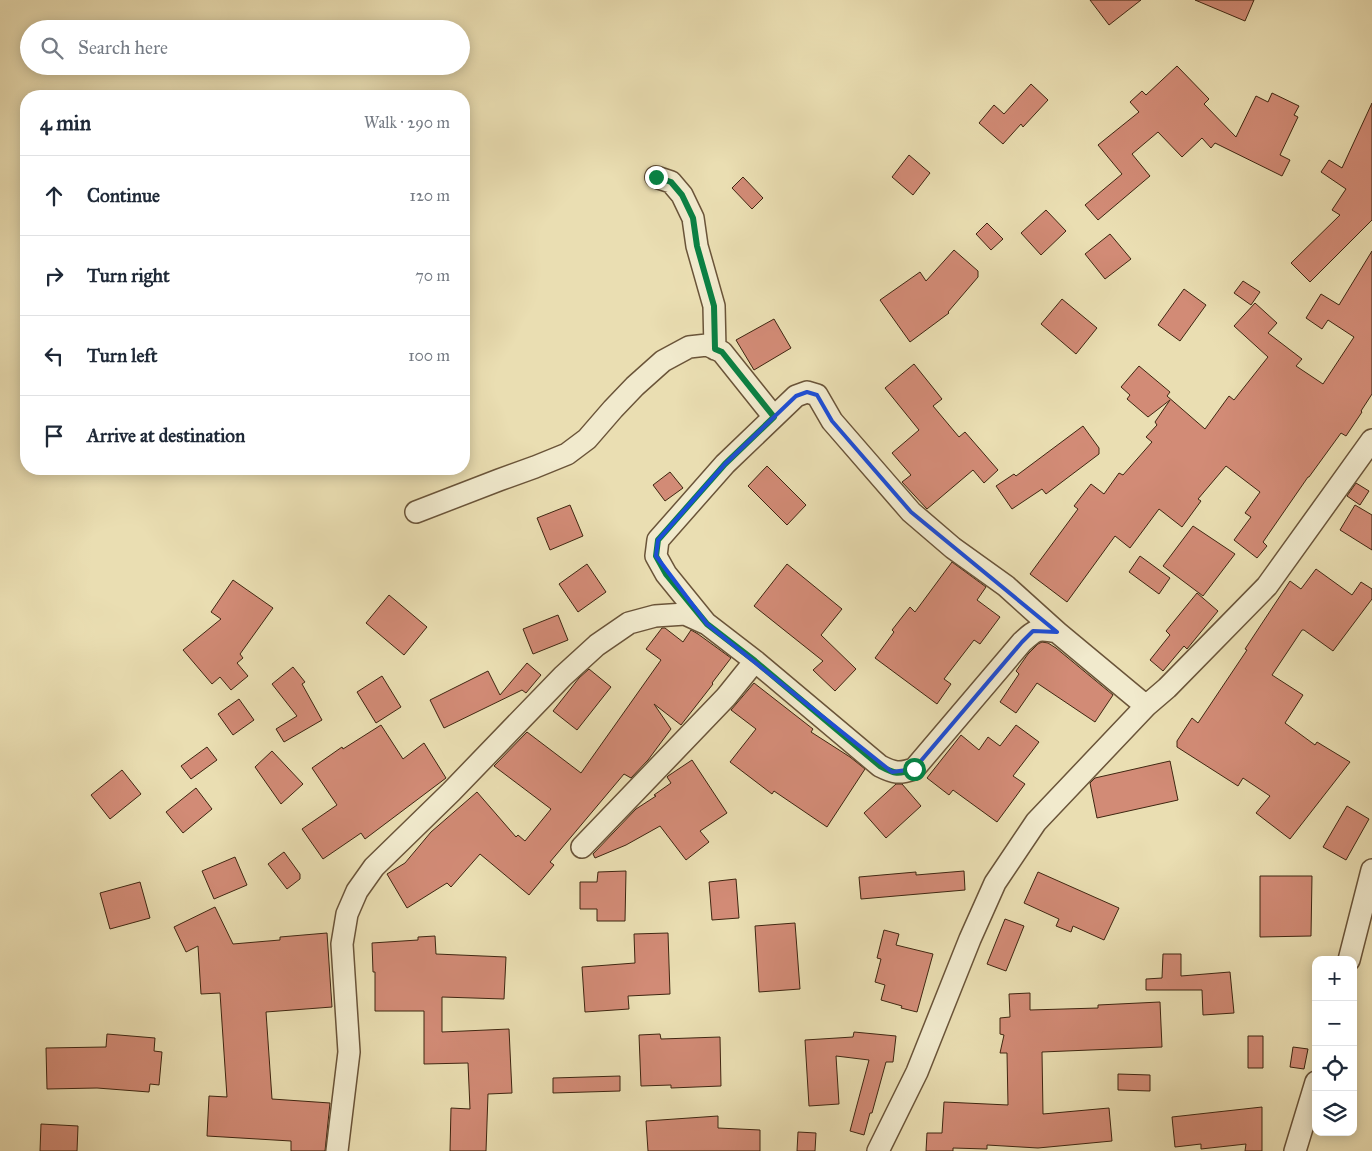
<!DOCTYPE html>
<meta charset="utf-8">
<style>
:root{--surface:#fff;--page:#f6f6f7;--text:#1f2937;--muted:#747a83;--line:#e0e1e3}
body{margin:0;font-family:"IM FELL Great Primer",serif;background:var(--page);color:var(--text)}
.controls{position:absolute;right:15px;bottom:15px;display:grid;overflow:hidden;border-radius:10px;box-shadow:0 2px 12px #0003}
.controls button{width:45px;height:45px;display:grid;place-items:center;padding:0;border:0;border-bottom:1px solid var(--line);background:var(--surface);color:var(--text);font:25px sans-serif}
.stop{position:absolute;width:15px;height:15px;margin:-11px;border:4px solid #0b8043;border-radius:50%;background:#fff}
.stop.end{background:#0b8043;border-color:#fff;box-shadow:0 1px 5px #0008}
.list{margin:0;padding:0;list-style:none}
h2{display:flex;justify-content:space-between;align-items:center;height:65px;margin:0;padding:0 20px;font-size:21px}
h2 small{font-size:16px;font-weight:400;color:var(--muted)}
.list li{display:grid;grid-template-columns:32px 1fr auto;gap:15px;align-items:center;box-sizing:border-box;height:80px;padding:0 20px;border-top:1px solid var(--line)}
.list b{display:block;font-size:19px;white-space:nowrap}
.list em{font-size:16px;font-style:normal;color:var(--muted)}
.icon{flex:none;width:28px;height:28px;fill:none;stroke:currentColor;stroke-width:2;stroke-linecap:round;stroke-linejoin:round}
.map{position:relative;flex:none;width:1372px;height:1151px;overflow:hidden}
.search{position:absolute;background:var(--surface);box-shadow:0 2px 12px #0003;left:20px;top:20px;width:450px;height:55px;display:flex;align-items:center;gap:12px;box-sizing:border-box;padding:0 18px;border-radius:28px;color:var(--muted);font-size:19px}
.panel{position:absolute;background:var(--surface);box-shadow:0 2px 12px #0003;left:20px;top:90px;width:450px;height:385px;border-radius:20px}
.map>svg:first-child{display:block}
.building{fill:#d28b76;stroke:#3f2611}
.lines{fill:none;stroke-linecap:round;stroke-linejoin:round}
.street-casing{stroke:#6a5439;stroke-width:24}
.street{stroke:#f1eacd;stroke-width:21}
.route{stroke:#0b8043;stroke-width:6}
.marked{fill:none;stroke:#1d4ed8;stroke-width:4;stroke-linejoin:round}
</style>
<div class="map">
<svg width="1372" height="1151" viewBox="0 0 1372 1151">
<rect width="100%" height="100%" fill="#eadeb2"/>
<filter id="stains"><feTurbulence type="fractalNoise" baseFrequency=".004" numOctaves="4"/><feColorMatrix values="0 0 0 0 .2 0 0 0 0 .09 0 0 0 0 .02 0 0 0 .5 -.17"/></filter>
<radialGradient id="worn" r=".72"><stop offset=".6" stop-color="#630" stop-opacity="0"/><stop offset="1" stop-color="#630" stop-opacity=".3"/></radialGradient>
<path class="building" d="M1090,0H1141L1109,25Z
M1195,0H1254L1245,21Z
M1177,66L1209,99L1204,104L1236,137L1256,96L1268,102L1272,93L1299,106L1294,115L1298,117L1280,155L1290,160L1282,176L1215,143L1211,148L1202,138L1182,157L1158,132L1132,154L1150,176L1098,220L1085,205L1122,174L1098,145L1139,112L1130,102L1142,91L1146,95Z
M1031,84L1048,100L1023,127L1021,124L1003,144L979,123L994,105L1004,114Z
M1372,103V220L1310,282L1291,263L1340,215L1332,210L1346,189L1321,172L1329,160L1342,168Z
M909,155L930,173L913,195L892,177Z
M743,177L763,198L752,209L732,188Z
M1046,210L1066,231L1041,255L1021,233Z
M987,223L1003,239L991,250L976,234Z
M1110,234L1131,259L1105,279L1085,254Z
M954,250L978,271V277L948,312L949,313L910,342L880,300L920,272L926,281Z
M1372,251V394L1361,411L1362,412L1346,436L1341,433L1309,477H1308L1263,542L1267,546L1257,558L1234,540L1251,517L1245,513L1260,492L1226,466L1198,499L1201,501L1182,527L1159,509L1130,548L1115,536L1067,602L1030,574L1078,509L1074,506L1091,484L1104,494L1119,473L1123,475L1152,442L1146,437L1157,425L1155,422L1170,400L1148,417L1127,399L1130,395L1121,387L1139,366L1170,392L1167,396L1205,429L1229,396L1234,400L1268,357L1234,326L1255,303L1277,323L1268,333L1302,359L1296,366L1323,384L1354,337L1328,320L1322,329L1306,318L1321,294L1339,305Z
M1243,281L1260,292L1251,305L1234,293Z
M1184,289L1206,305L1180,341L1158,325Z
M1062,299L1097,328L1076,354L1041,324Z
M774,319L791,348L754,370L736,340Z
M914,364L942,399L933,406L959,437L965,432L998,470L984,483L973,470L927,509L902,482L911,475L892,453L919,430L885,388Z
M1083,426L1099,448V454L1046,494L1042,489L1012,509L996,486L1014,474L1016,476Z
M767,466L806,505L787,525L748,486Z
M670,472L683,488L665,501L653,485Z
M1356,483L1369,491L1360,505L1347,496Z
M570,505L583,536L550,550L537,518Z
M1355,505L1372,515V550L1340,530Z
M1193,526L1235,554L1203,596L1163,566Z
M1140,556L1170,578L1159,594L1129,572Z
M952,562L986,587L977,600L1000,617L980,644L974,640L944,679L951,684L937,704L875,658L894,632L892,630L910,607L915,612Z
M587,564L606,592L578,612L559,584Z
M787,564L842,609L821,635L856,669L835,691L813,670L823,661L754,606Z
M1316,569L1352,595L1361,582L1372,589V599L1333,651L1304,630H1302L1272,675L1303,695L1285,723L1315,745L1317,742L1350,762L1290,839L1256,813L1270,796L1243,778L1238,786L1177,747V741L1192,718L1198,723L1247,650L1245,649L1290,581L1301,589Z
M233,580L273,608L240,654L243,658L237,663L248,676L231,690L220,677L212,684L183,650L221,619L211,612Z
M1197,593L1218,611L1187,649L1184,646L1163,671L1150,660L1170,635L1166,631Z
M389,595L427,627L404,655L366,623Z
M558,615L568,640L533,654L523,629Z
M662,628H665L683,642L691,630L698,634L731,658L712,683L713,684L681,725L654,704L671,729L648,760L631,778L624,774L550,862L554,865L529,895L480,854L451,887L447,883L407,908L387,874L405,863L431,832L477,792L516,837L518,835L525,841L551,809L494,766L527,732L581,773L661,660L646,649Z
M1042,642L1048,643L1056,648L1113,695L1095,722L1037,683L1016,713L1000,702L1019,674L1016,671L1028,654L1038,644Z
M527,663L541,675L526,693L522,690L444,728L430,700L488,671L500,695Z
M293,667L305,682L302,684L322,720L284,742L276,729L297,716L272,684Z
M589,669L611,687L577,730L553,711L579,678Z
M382,676L401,707L376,723L357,692Z
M754,683L813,729L811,732L850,757L865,769L827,827L774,791L772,794L730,762L756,729L731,710Z
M239,699L254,720L233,735L218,714Z
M381,725L403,759L424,743L446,778L365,839L361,833L323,859L302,829L337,805L312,768L342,747L343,749Z
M1016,725L1039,742L1013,776L1025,784L997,822L953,790L949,795L927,778L961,735L979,750L988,737L1000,746Z
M207,747L217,760L191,779L181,766Z
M272,751L303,784L281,804L255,767Z
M692,760L727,813L700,831L709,842L686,860L660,826L626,845L595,858L593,854L636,809L656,796L654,795L671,783L667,777L668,776Z
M1170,761L1178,800L1097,818L1090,783L1095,778Z
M122,770L141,794L110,819L91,795Z
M896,784H902L921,806L886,838L864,813Z
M196,788L212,809L183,833L166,812Z
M1347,806L1369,819L1346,860L1323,847Z
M284,852L300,874V879L287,889L268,864Z
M235,857L247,885L214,899L202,871Z
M626,871L625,921H597V909H580V882H597L598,872Z
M964,871L965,890L861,899L859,877L916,872V875Z
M1038,872L1119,908L1104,940L1073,926L1071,932L1056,926L1059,919L1024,903Z
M1260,876H1312L1311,936L1260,937Z
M736,879L739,918L712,920L709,882Z
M140,882L150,918L110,929L100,893Z
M215,907L233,944L280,940V937L327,933L332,1007L266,1012L272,1099L330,1103L325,1151H291V1141L207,1136L209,1096L227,1097L220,993L201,994L198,946L186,952L174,927Z
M1005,919L1024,926L1006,971L987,964Z
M795,923L800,989L759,992L755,926Z
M884,930L899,934L896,945L933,954L917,1012L901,1008L902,1006L881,1000L885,985L875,982L881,959L877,958Z
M668,933L670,994L628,996L629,1009L585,1012L582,967L635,963L634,934Z
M435,936L436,954L506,957L504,999L442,997V1032L509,1029L512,1093L488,1094L486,1151H450L451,1108L470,1109L468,1063L424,1064V1011H375V972H373L372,943L418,940V937Z
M1163,954H1181V976L1230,972L1234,1013L1203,1015L1202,990H1146V979L1162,978Z
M1030,993V1010L1098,1008V1005L1160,1002L1162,1047L1042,1052L1043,1114L1109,1108L1112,1141L1038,1148L987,1145V1149L953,1148V1151H926L927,1133H942L944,1102L1008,1105L1007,1053H1000L1004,1035L1000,1034V1018L1010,1017L1009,994Z
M854,1032L896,1036L893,1062H886L872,1113H870L864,1135L850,1131L869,1060L836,1056L839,1104L809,1106L805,1040L853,1037Z
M107,1034L155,1038L154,1051L162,1052L159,1085L150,1084L149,1092L97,1088L47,1089L46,1048L106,1047Z
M660,1034L661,1039L720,1037L721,1086L671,1088V1085L641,1086L639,1035Z
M1248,1036H1263V1068H1248Z
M1293,1047L1308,1049L1304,1069L1290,1067Z
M1118,1074L1150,1075V1091L1118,1090Z
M620,1076V1091L553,1093V1078Z
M1262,1107V1151H1245L1246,1144L1201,1149V1144L1175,1147L1172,1117Z
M718,1116V1128L760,1130V1151H648L646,1121Z
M41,1124L78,1126L77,1151H40Z
M798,1132L816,1133L815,1151H797Z"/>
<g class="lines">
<g class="street-casing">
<path id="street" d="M656,177L671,182L682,195L693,218L697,246L714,306L715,349
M416,512L499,480L535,467L567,454L587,439L613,409L635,386L663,361L689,347L707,345L722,352L774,417
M705,622L666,574L656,556L658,540L725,464L796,396L807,392L817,395L832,421L911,512L953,548L1006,586L1057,632
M582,847L726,697L755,661
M1349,960L1372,870
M337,1151L349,1052L342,944L347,914L357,891L374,867L451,792L563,676L597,645L629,623L655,616L685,614L707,624L755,661L880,766C894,773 899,774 914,769L1022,642C1036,629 1038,628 1057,632L1146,706
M878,1151L917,1072L970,939L995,883L1036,822L1146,706L1167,688L1267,586L1372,440
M1295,1151L1316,1082"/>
</g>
<use href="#street" class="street"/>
</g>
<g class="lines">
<path class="route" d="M656,177L671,182L682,195L693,218L697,246L714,306L715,349L722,352L774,417L725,464L658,540L656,556L666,574L707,624L755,661L880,766C895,774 898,775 914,769"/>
</g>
<path class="marked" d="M807,392L817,395L832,421L911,512L1057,632L1033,631L1022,642L914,769L892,772L707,624L656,556L658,540L725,464L796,396Z"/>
<rect width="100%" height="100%" filter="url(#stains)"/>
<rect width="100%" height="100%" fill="url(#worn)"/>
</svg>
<div class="controls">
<button>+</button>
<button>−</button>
<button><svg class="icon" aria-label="locate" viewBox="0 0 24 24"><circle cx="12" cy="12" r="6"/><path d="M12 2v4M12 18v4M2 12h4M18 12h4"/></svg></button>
<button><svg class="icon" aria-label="layers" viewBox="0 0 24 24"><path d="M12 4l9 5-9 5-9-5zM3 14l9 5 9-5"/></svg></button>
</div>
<div class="stop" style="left:914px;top:769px"></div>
<div class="stop end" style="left:656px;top:177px"></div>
<div class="search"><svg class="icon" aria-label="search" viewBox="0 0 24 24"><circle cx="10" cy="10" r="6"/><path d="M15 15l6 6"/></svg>Search here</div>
<section class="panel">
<h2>4 min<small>Walk · 290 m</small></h2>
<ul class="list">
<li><svg class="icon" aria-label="ahead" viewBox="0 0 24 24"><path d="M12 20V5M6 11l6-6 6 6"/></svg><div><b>Continue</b></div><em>120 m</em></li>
<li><svg class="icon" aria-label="right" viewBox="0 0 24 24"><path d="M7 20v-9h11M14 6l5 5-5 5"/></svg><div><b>Turn right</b></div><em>70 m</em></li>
<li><svg class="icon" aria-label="left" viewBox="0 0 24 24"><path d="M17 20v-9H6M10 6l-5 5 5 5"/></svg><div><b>Turn left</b></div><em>100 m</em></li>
<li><svg class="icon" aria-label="arrive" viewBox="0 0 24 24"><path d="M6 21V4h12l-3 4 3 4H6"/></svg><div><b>Arrive at destination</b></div></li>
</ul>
</section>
</div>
